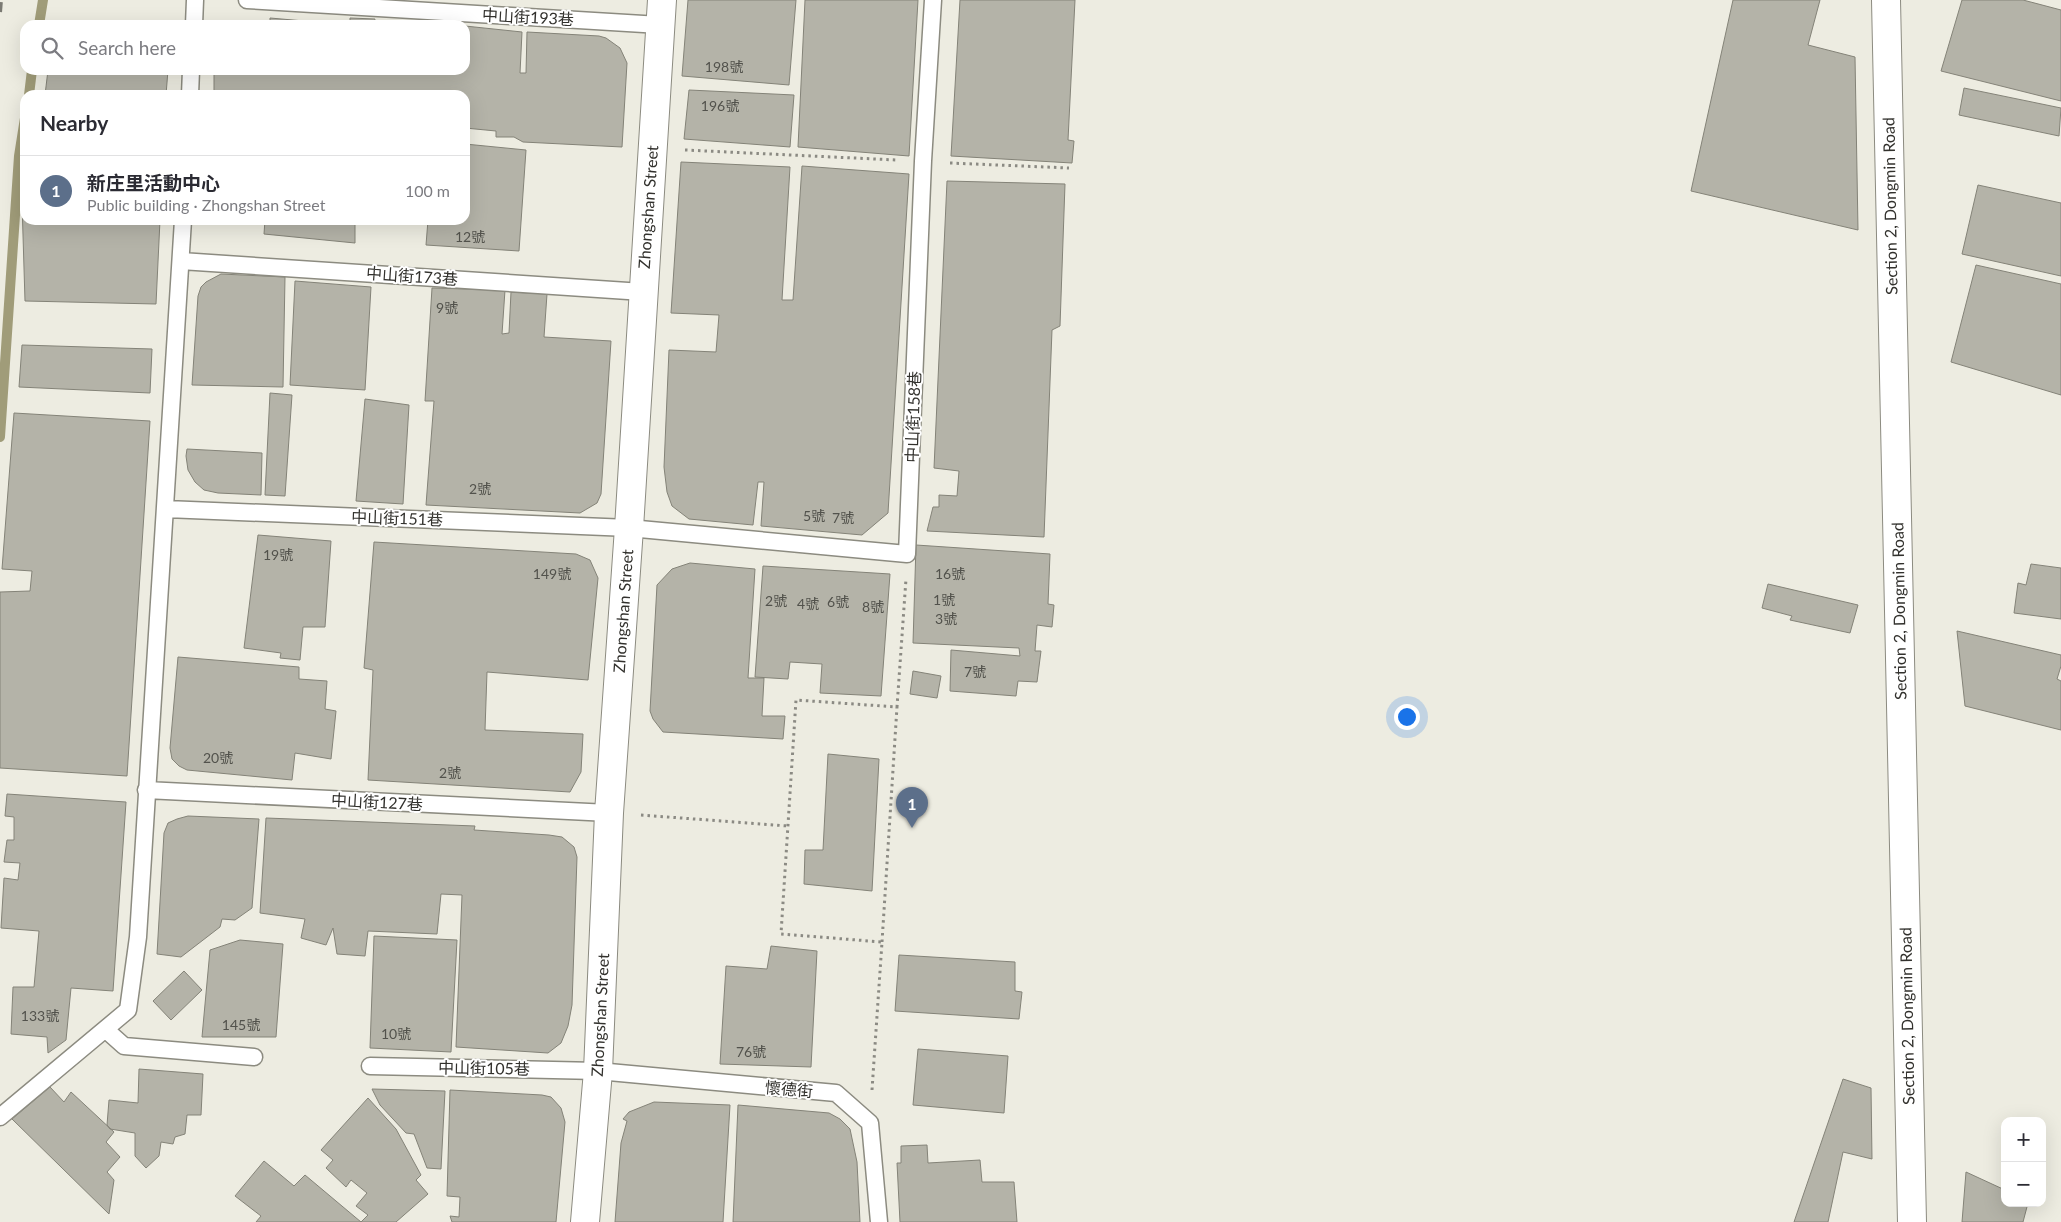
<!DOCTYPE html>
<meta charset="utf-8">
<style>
:root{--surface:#fff;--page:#f2f2f3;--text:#2b2b33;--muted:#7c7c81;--line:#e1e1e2;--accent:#735bd5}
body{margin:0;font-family:Lato,"Noto Sans TC",sans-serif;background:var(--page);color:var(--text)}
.controls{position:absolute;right:15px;bottom:15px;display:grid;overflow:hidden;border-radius:10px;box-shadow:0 5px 20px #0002}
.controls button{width:45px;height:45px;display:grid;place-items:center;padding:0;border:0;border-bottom:1px solid var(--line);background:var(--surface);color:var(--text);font:25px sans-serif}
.you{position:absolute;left:1406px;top:716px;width:18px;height:18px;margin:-12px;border:4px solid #fff;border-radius:50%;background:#1a73e8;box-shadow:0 0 0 8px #1a73e833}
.badge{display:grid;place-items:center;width:32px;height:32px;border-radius:50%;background:var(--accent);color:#fff;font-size:16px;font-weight:700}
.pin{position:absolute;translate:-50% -41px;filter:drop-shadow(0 1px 2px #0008)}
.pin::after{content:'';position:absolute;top:26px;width:18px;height:15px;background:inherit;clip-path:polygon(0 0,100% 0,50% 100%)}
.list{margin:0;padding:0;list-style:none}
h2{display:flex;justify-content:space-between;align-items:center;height:65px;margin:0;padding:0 20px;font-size:21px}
h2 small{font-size:16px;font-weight:400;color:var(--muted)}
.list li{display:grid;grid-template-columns:32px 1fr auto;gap:15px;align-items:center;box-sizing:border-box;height:70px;padding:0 20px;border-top:1px solid var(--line)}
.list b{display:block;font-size:19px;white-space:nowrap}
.list p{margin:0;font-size:16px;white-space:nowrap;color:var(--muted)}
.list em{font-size:16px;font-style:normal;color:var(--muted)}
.icon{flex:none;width:28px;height:28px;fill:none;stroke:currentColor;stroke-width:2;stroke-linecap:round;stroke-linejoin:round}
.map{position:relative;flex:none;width:2061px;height:1222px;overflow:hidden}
.search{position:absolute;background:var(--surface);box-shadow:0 5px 20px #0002;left:20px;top:20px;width:450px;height:55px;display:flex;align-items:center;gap:12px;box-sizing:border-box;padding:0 18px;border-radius:15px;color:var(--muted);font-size:19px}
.panel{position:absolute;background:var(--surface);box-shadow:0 5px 20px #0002;left:20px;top:90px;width:450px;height:135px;border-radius:15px}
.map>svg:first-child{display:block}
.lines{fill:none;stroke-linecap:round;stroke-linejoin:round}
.stream{stroke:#a09c79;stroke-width:10}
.building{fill:#b4b3a8;stroke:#848378}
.lane-casing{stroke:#8c8b80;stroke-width:19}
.street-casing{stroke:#8c8b80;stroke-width:30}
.secondary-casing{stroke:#8c8b80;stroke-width:30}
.path{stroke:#8b8a83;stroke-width:3;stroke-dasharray:2.5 4;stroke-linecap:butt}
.lane{stroke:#fff;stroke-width:16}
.street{stroke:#fff;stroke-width:28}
.secondary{stroke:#fff;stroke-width:28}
.rail{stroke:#7b7a73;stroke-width:4;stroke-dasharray:10 5;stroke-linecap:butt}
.labels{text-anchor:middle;stroke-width:4;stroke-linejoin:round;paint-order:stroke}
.number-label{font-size:14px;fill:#52524c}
.street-label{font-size:16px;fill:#32312d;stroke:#fff}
</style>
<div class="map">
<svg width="2061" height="1222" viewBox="0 0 2061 1222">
<rect width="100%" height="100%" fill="#edece1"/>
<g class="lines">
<path class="stream" d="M39,25L43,0
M29,95L32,70
M0,437L19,156L25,118"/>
</g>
<path class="building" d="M688,0H796L789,85L682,76Z
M805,0H918L909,156L798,147Z
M960,0H1075L1068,140L1074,141L1072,163L951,156Z
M1733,0H1820L1808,45L1855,57L1858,230L1691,191Z
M1962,0H2023L2061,10V101L1941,71Z
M270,18L350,25V18L375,19L374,25H270Z
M465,26L522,32L520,73H526L527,32L599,36L606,38L620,48L627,63L622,147L523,142L514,137H496V131L465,128V95H206L207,91H214V70H465Z
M48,70H168L166,95H45Z
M1964,88L2061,108L2059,136L1959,115Z
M689,90L794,95L790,147L684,139Z
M465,144L526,150L519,251L426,245L428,220H465Z
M681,162L790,167L782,300H793L802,166L909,174L888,513L862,535L761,526L764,482H758L753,525L689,519L672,506L667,492L664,467L669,350L716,352L719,315L671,313Z
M21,169L25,170V220H160L156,304L25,301Z
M947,181L1065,184L1060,326L1052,330L1044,537L927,531L933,507H939V495L957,496L959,471L934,468Z
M1978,185L2061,203V276L1962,254Z
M265,220H355V243L264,234Z
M1976,265L2061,284V395L1951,362Z
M221,274L285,277L283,387L192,385L198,296L201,287L206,282Z
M295,281L371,287L365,390L290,385Z
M432,288L505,290L502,334L509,333L511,292L547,294L544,337L611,341L601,494L597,503L580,513L426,505L434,401H425Z
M22,345L152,349L150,393L19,387Z
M270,393L292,395L285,496L265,495Z
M365,399L409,405L403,504L356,501Z
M14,413L150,421L127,776L0,768V592L30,591L32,571L2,569Z
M187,449L262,453L261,495L218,493L204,490L195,482L188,470L186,456Z
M258,535L331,541L325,627H303L300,660L280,658L281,653L244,648Z
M374,542L576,554L590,560L598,578L588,680L487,672L485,730L583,734L581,772L570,792L368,780L373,670L364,668Z
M916,545L1050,554L1048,604L1054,605L1052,627L1037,625L1035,651H1041L1037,682L1018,681L1016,696L950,691L951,650L1020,656L1019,648L913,643Z
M690,563L755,569L748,678H764L762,716H785L783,739L663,732L653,719L650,711L657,585L672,569Z
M2031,564L2061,568V619L2014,613L2018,583L2026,585Z
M763,566L890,574L881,696L820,693L822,664L790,662L788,679L755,677Z
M1768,584L1858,605L1850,633L1790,620L1792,616L1762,608Z
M1957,631L2061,655V666L2057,679L2061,681V730L1965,706Z
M178,657L299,667V679L327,681L325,709L336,711L331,759L295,753L292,780L187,770L179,766L172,759L170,748Z
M913,671L941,676L937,698L910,694Z
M828,754L879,759L872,891L804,884L805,850H823Z
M7,794L126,802L113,991L71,988L66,1040L48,1053L47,1037L11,1034L13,987H34L39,931L1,928L4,878L18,880L20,863L4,862L7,840H14V817L5,816Z
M188,816L259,819L252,908L235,920L222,919L220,927L181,957L157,954L164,833L168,823L177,819Z
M266,818L475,826L474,830L549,835L562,837L574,847L577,857L572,1005L568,1026L561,1043L548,1053L456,1047L462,895L441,894L437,934L368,931L365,956L337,954L333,928L326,945L301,938L305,919L260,913Z
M374,936L457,940L451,1052L370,1048Z
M240,940L283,944L276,1037H202L210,950Z
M771,946L817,951L811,1067L720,1064L726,966L767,969Z
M899,955L1015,962V991L1022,992L1019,1019L895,1011Z
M184,971L202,990L171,1020L153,1001Z
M918,1049L1008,1056L1004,1113L913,1105Z
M139,1069L203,1074L201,1115H187L185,1134L175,1137L173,1144L161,1142L159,1156L146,1168L135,1156V1133L110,1129L107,1125L109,1100L138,1103Z
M1843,1079L1871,1088L1872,1159L1843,1152L1828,1222H1794Z
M50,1087L64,1102L71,1092L114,1132L106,1142L120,1157L107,1172L114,1180L109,1214L12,1119Z
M372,1089L445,1091L441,1169L427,1168L414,1134L406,1133L380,1105Z
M450,1090L542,1095L551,1097L561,1108L565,1122L556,1222H452L450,1216L459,1217L460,1197L447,1196Z
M368,1098L396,1129L421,1175L416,1180L428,1194L396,1222H256L261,1216L235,1196L264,1161L294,1186L305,1175L361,1222L368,1215L356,1206L367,1193L351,1180L346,1187L326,1168L333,1160L321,1150Z
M654,1102L730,1105L723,1222H615L621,1143L627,1121L623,1119L629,1112Z
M738,1105L829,1113L840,1119L850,1129L857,1162L860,1222H733Z
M927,1145L928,1163L980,1160L982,1182H1014L1017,1222H900L897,1163H901V1146Z
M1966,1172L2005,1190V1203H2028L2023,1222H1962Z"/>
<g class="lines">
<g class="lane-casing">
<path id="lane" d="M247,0L660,25
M194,25L195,0
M190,95L191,70
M181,261L643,292
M166,509L629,528L907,554L923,161L933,0
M146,790L609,813
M105,1029L124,1046L254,1057
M370,1066L598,1071L836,1093L870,1123L879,1222
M0,1117L128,1010L138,937L183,220"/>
</g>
<g class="street-casing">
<path id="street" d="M585,1222L598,1071L609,813L629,528L662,0"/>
</g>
<g class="secondary-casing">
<path id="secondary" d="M1886,0L1912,1222"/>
</g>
<path class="path" d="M685,150L896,160
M950,163L1069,168
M641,815L788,826
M882,942L897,707
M872,1090L882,942L781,934L796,700L897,707L906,579"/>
<use href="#lane" class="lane"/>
<use href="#street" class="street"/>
<use href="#secondary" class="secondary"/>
<path class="rail" d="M0,12L1,0"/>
</g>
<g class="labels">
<g class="number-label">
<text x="724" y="72">198號</text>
<text x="720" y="111">196號</text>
<text x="470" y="242">12號</text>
<text x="447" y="313">9號</text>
<text x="480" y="494">2號</text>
<text x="814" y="521">5號</text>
<text x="843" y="523">7號</text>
<text x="278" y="560">19號</text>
<text x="552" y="579">149號</text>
<text x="950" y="579">16號</text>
<text x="944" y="605">1號</text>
<text x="776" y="606">2號</text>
<text x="838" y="607">6號</text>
<text x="808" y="609">4號</text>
<text x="873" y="612">8號</text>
<text x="946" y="624">3號</text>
<text x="975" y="677">7號</text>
<text x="218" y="763">20號</text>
<text x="450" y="778">2號</text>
<text x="40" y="1021">133號</text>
<text x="241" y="1030">145號</text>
<text x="396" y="1039">10號</text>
<text x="751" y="1057">76號</text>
</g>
<g class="street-label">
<text transform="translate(528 17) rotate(3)" y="6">中山街193巷</text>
<text transform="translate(1890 206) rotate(-91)" y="6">Section 2, Dongmin Road</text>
<text transform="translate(648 207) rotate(-86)" y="6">Zhongshan Street</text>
<text transform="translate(412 276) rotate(4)" y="6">中山街173巷</text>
<text transform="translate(913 417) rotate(-88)" y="6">中山街158巷</text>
<text transform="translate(397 518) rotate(2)" y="6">中山街151巷</text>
<text transform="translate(623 611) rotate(-86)" y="6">Zhongshan Street</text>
<text transform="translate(1899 611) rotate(-91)" y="6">Section 2, Dongmin Road</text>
<text transform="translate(377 802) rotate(3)" y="6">中山街127巷</text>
<text transform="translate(600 1015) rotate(-87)" y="6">Zhongshan Street</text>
<text transform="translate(1907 1016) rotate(-91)" y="6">Section 2, Dongmin Road</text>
<text transform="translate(484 1068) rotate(1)" y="6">中山街105巷</text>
<text transform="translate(789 1089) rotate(5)" y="6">懷德街</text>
</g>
</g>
</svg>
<div class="controls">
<button>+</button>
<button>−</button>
</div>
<div class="you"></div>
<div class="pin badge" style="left:912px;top:828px;background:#5c6f8a">1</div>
<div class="search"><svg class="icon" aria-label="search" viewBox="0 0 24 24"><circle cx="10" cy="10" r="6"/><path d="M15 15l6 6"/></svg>Search here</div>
<section class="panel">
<h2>Nearby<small></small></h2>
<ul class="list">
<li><span class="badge" style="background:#5c6f8a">1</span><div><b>新庄里活動中心</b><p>Public building · Zhongshan Street</p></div><em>100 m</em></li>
</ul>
</section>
</div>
